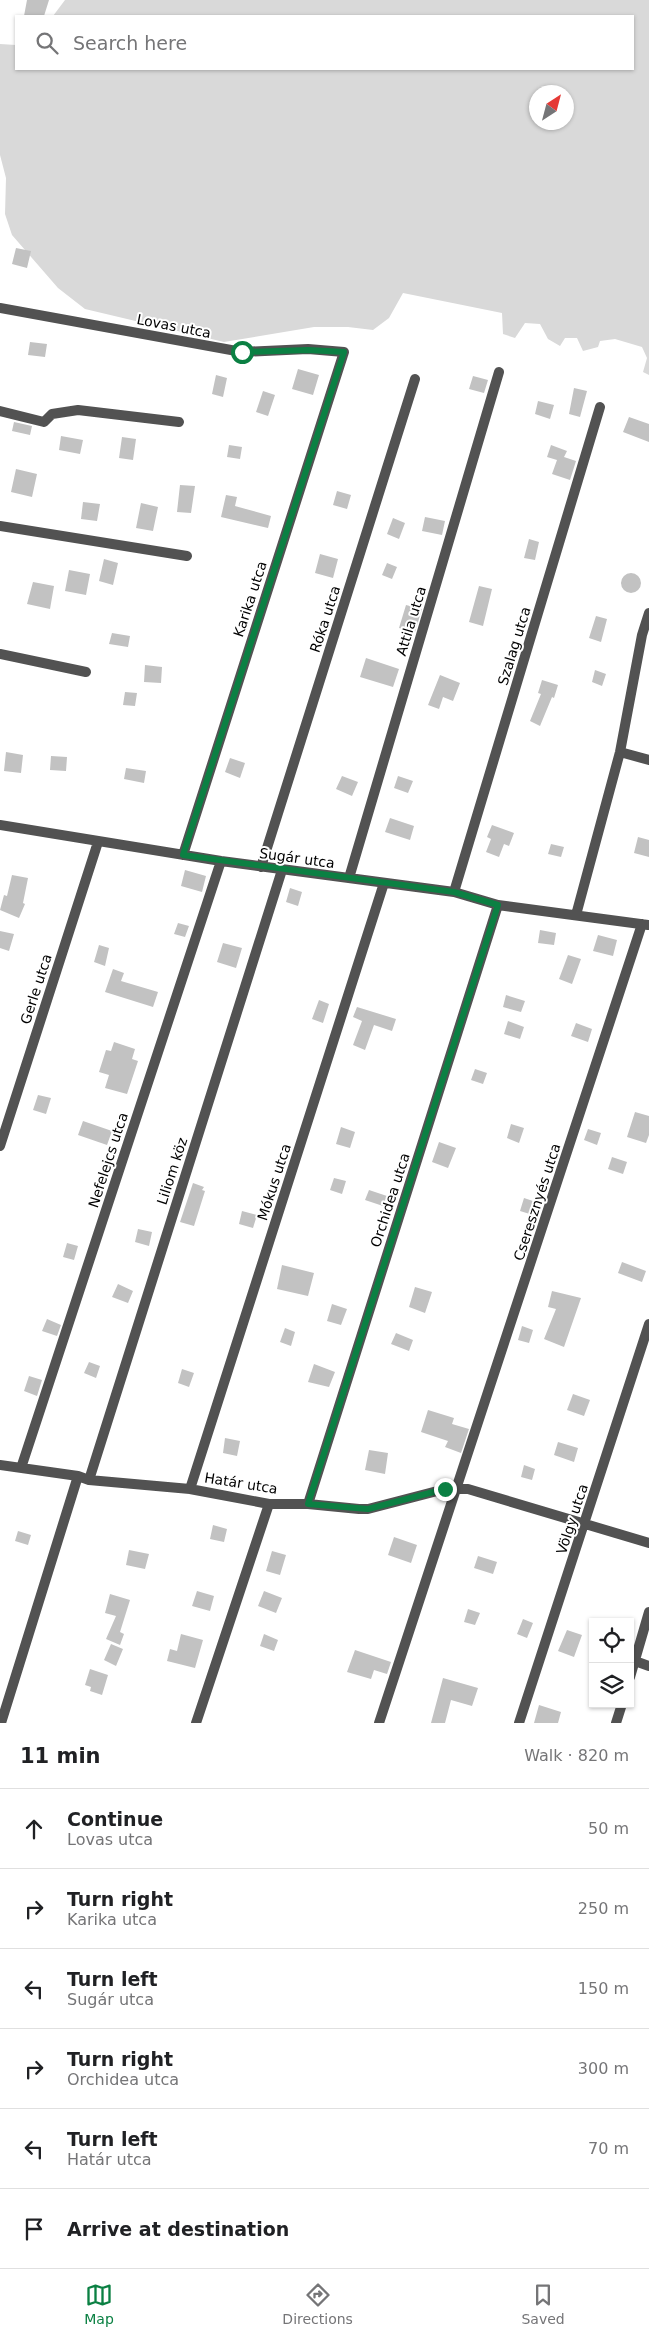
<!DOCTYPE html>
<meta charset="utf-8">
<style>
:root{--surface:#fff;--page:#f6f6f6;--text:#202124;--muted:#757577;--line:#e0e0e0;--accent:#0b8043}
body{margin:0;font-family:"DejaVu Sans",sans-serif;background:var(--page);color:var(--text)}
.controls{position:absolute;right:15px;bottom:15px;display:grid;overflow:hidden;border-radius:0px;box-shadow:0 1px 4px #0004}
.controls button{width:45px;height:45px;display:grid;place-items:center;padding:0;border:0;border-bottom:1px solid var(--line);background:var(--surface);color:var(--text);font:25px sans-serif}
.compass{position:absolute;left:529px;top:85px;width:45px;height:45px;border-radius:50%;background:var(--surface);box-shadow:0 1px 4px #0004;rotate:36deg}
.stop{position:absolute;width:15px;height:15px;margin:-11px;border:4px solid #0b8043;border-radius:50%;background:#fff}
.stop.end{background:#0b8043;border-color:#fff;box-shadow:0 1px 5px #0008}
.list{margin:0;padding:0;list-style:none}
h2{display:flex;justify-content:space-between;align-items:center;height:65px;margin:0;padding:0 20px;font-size:21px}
h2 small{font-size:16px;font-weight:400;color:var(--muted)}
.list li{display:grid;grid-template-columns:32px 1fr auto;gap:15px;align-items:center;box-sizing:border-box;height:80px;padding:0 20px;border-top:1px solid var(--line)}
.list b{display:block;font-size:19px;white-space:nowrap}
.list p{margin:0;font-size:16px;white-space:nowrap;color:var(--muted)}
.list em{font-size:16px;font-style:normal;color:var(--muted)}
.icon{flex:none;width:28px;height:28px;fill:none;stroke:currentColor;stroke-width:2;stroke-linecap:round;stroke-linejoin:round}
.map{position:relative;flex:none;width:649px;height:1723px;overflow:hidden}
.search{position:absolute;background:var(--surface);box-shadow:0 1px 4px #0004;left:15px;right:15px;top:15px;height:55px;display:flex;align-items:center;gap:12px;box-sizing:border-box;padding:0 18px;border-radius:0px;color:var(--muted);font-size:19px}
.sheet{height:545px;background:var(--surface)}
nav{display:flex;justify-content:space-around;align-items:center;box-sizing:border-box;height:70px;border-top:1px solid var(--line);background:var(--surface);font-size:14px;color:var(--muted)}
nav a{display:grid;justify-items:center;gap:2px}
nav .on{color:var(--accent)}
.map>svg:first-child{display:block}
.green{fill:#d9d9d9;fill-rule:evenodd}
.building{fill:#c2c2c2}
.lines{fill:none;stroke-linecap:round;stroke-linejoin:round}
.street{stroke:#525252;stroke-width:10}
.route{stroke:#0b8043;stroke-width:6}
.labels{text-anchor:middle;stroke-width:4;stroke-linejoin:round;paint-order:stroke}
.street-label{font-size:14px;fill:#000;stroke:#fff}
</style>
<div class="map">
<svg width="649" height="1723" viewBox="0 0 649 1723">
<rect width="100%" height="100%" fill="#fff"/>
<path class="green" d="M65,0H649V375L643,372L647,358L642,347L615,339L600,341L598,347L583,351L577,338H565L560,346L548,339L540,324L525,323L515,338L503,334L502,313L403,293L389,318L373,330L348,327H314L224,342L85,309L58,288L12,235L5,214L6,178L0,155V44L16,45V69H633V16H53ZM536,92H566V122H536Z"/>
<path class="building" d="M27,0H49L44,16H24Z
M16,248L31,251L27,268L12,264Z
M30,342L47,344L45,357L28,355Z
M298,369L319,375L313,395L292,389Z
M216,375L227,378L223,397L212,394Z
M473,376L488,380L484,393L469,389Z
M574,388L587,391L580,417L569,414Z
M263,391L275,395L268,416L256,412Z
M538,401L554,405L550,419L535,414Z
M629,417L649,424V442L623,432Z
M14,422L32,426L30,435L12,431Z
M61,436L83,440L80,454L59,450Z
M122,437L136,439L133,460L119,458Z
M229,445L242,447L240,459L227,457Z
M551,445L567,451L564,457L576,461L570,480L552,474L557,460L547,457Z
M16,469L37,474L32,497L11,492Z
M180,485L195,486L191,513L177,512Z
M337,491L351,495L347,509L333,505Z
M226,495L237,497L235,506L271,516L268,528L221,517Z
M83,502L100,504L97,521L81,519Z
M141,503L158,507L153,531L136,528Z
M425,517L445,521L442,535L422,531Z
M393,518L405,523L399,539L387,534Z
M529,539L539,542L535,560L524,558Z
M320,554L338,559L333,578L315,573Z
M104,559L118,563L113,585L99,581Z
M387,563L397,567L392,579L382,575Z
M69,570L90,574L86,595L65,591Z
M621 583a10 10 0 1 1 20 0a10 10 0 1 1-20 0Z
M33,582L54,586L50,609L27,604Z
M479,586L492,589L483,626L469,622Z
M406,605L422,609L415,632L399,628Z
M596,616L607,619L601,642L589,638Z
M112,633L130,636L128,647L109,644Z
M366,658L399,669L393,687L360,677Z
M145,665L162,667L161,683L144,682Z
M595,670L606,674L602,686L592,682Z
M440,675L460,683L453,701L443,697L439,709L428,705Z
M542,680L558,685L554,698L552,697L540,726L530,721L541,694L538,693Z
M125,692L137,693L135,706L123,705Z
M6,752L23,755L21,773L4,771Z
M51,756L67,757L66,771L50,770Z
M230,758L245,763L240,778L225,772Z
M126,768L146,771L144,783L124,779Z
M342,776L358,782L352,796L336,789Z
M398,776L413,781L408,793L394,788Z
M390,818L414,826L410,840L385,832Z
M492,825L514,833L509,846L504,844L499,857L486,852L491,839L487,837Z
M638,837L649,840V857L634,853Z
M551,844L564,847L561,857L548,854Z
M185,870L206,876L202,892L181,886Z
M12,875L28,878L23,903L25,904L19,918L0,910L4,895L7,896Z
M290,888L302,892L298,906L286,902Z
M178,923L189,926L185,937L174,934Z
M540,930L556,933L554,945L538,943Z
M0,931L14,934L9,951L0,948Z
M598,935L617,940L613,956L593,951Z
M223,943L242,948L236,968L217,962Z
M99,945L109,948L105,966L94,962Z
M568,955L581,959L572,984L559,979Z
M113,969L124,973L121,981L158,992L153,1007L105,992Z
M506,995L525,1001L521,1012L503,1007Z
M319,1000L329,1004L323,1023L312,1019Z
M357,1007L396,1019L392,1031L374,1025L365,1050L353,1045L362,1021L353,1017Z
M508,1021L524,1027L520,1039L504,1034Z
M576,1023L592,1029L588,1042L571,1036Z
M114,1042L135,1049L132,1059L138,1061L127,1094L105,1088L109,1075L99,1072L106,1050L111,1051Z
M475,1069L487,1073L483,1084L471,1080Z
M38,1095L51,1098L46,1114L33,1110Z
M635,1112L649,1116V1135L646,1143L627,1137Z
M83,1121L112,1131L107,1145L78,1135Z
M511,1124L524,1128L519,1143L507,1138Z
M341,1127L355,1132L350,1148L336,1144Z
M588,1129L601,1133L597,1145L584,1140Z
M439,1142L456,1148L448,1168L432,1162Z
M612,1157L627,1162L623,1174L608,1169Z
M334,1178L346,1181L342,1194L330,1190Z
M193,1183L204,1187L202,1190L205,1191L194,1226L180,1222Z
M369,1190L387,1196L383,1206L365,1200Z
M524,1198L536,1202L533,1215L520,1211Z
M242,1211L257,1215L253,1228L239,1224Z
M138,1229L152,1232L149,1246L135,1242Z
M67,1243L78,1246L74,1260L63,1257Z
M622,1262L646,1271L642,1282L618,1273Z
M282,1265L314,1273L308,1296L277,1289Z
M118,1284L133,1291L128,1303L112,1297Z
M415,1287L432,1292L425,1313L409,1307Z
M552,1291L581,1298L564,1347L544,1339L556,1309L548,1307Z
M332,1304L347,1309L341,1325L327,1321Z
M47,1319L61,1325L57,1336L42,1331Z
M522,1326L533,1330L529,1343L518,1340Z
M285,1328L295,1332L291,1346L280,1342Z
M396,1333L413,1340L409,1351L391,1344Z
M89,1362L100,1366L96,1378L84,1373Z
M314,1364L335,1372L329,1387L308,1382Z
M182,1369L194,1373L189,1387L178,1383Z
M29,1376L42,1380L37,1396L24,1391Z
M573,1394L590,1400L584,1416L567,1410Z
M428,1410L454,1418L452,1424L469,1429L461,1453L445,1447L448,1441L421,1432Z
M225,1438L240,1441L237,1456L223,1453Z
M558,1442L578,1448L574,1462L554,1455Z
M369,1450L388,1453L385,1474L365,1470Z
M524,1465L535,1469L532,1480L521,1477Z
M213,1525L227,1529L224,1542L210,1539Z
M18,1531L31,1535L28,1545L15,1541Z
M394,1537L417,1545L411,1563L388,1555Z
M129,1550L149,1554L145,1569L126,1565Z
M272,1551L286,1555L280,1575L266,1571Z
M478,1556L497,1562L493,1574L474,1568Z
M197,1591L214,1596L210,1611L192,1606Z
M264,1591L282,1598L276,1613L258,1606Z
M110,1594L130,1600L120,1632L124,1634L120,1645L106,1639L116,1616L105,1613Z
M468,1609L480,1613L475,1625L464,1622Z
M523,1619L533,1623L527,1638L517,1634Z
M567,1630L582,1635L574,1657L558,1651Z
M181,1634L203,1640L195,1668L167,1661L170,1649L177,1651Z
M264,1634L278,1640L274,1651L260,1646Z
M111,1644L123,1649L116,1666L104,1660Z
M355,1650L391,1662L387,1674L374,1670L371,1679L347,1672Z
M90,1669L108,1675L102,1695L90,1691L91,1687L85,1685Z
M443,1678L478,1688L472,1706L451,1700L445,1723H431Z
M539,1705L561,1712L558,1723H534Z"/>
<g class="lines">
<path class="street" d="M0,308L242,352L308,349L344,352L183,855
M0,411L44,422L52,414L78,410L179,422
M0,526L187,556
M0,654L86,672
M620,752L649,760
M0,825L221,861L454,892L498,905L648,925
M261,867L415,379
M349,878L499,372
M454,892L600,407
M576,915L620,752L642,635L649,613
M0,1146L98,842
M0,1465L78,1476L89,1480L190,1489L269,1504H308L359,1509H368L445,1489H468L649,1543
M21,1468L221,861
M89,1480L282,870
M190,1489L384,883
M308,1504L498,905
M635,1661L649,1666
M630,1677L649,1612
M1,1723L78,1476
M196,1723L269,1504
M379,1723L642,924
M519,1723L649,1324
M616,1723L622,1704"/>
</g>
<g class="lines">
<path class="route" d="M242,352L308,350L344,352L183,855L454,892L498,905L308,1504L368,1509L445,1489"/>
</g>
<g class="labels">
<g class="street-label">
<text transform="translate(174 326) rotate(11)" y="5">Lovas utca</text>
<text transform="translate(250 599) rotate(-72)" y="5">Karika utca</text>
<text transform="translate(325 619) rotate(-72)" y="5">Róka utca</text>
<text transform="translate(411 621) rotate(-73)" y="5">Attila utca</text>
<text transform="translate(514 646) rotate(-73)" y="5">Szalag utca</text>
<text transform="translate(297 858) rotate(8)" y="5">Sugár utca</text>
<text transform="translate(36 989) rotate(-72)" y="5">Gerle utca</text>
<text transform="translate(108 1160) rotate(-72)" y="5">Nefelejcs utca</text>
<text transform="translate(172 1171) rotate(-72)" y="5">Liliom köz</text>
<text transform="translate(274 1182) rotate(-72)" y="5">Mókus utca</text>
<text transform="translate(390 1200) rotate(-72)" y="5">Orchidea utca</text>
<text transform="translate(537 1202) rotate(-72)" y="5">Cseresznyés utca</text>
<text transform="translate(241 1483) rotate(9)" y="5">Határ utca</text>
<text transform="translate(572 1519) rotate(-72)" y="5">Völgy utca</text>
</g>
</g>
</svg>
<div class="controls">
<button><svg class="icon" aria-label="locate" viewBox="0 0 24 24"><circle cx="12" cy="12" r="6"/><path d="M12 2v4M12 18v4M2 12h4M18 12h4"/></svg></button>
<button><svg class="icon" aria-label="layers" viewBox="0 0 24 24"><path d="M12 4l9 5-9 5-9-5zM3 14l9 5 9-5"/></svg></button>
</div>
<svg class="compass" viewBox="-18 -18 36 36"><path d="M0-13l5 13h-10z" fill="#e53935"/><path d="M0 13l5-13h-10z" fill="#757577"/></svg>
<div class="stop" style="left:242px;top:352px"></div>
<div class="stop end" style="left:445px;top:1489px"></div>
<div class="search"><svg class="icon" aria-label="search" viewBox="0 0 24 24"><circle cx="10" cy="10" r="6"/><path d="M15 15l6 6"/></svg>Search here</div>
</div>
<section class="sheet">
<h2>11 min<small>Walk · 820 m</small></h2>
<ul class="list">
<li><svg class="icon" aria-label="ahead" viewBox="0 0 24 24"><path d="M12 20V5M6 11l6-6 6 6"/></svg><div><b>Continue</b><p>Lovas utca</p></div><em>50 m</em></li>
<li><svg class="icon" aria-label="right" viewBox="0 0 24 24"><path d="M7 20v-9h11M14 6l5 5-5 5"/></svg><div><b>Turn right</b><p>Karika utca</p></div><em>250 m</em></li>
<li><svg class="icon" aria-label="left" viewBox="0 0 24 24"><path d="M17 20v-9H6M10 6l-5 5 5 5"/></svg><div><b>Turn left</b><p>Sugár utca</p></div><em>150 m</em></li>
<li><svg class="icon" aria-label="right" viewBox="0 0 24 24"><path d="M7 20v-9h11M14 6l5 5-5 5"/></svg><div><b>Turn right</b><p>Orchidea utca</p></div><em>300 m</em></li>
<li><svg class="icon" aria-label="left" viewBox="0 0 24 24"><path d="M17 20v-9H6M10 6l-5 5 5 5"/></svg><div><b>Turn left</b><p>Határ utca</p></div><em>70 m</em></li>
<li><svg class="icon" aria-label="arrive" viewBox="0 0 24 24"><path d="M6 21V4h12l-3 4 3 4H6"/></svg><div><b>Arrive at destination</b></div></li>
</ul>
</section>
<nav>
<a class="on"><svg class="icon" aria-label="map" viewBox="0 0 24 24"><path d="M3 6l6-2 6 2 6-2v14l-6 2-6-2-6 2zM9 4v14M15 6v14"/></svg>Map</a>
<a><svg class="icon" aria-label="directions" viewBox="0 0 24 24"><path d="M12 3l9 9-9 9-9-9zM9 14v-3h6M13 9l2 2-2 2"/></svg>Directions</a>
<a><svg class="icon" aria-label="saved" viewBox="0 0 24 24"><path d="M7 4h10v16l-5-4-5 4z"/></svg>Saved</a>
</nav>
